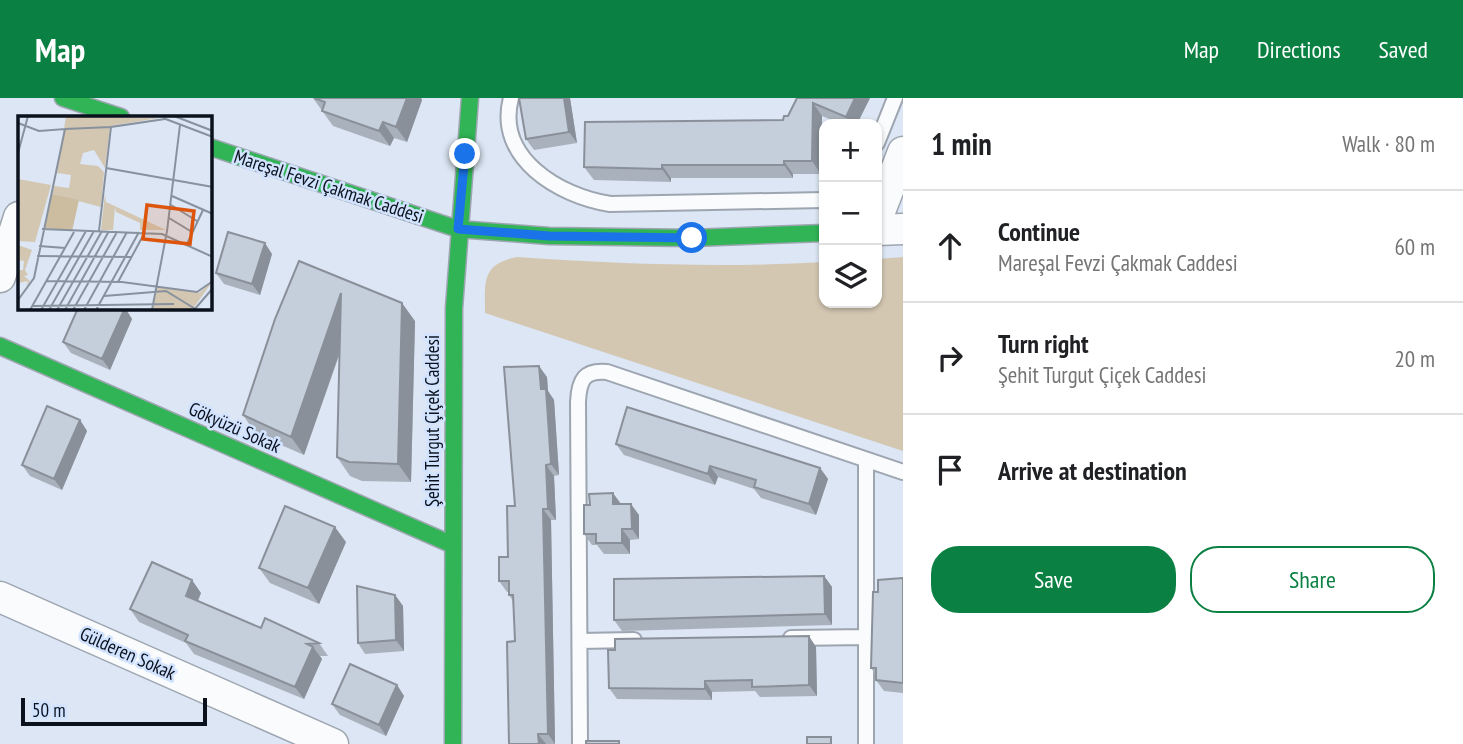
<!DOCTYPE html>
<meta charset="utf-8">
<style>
:root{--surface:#fff;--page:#f2f2f2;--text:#202124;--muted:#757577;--line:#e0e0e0;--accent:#0b8043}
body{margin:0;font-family:"PT Sans Narrow",sans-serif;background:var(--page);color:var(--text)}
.controls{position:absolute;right:21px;top:21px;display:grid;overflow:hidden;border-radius:14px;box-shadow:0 2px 5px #0004}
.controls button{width:63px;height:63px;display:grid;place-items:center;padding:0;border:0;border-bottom:2px solid var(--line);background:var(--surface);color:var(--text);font:35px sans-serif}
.scale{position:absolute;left:21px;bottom:18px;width:186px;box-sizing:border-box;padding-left:7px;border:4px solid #0b121e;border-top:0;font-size:19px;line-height:24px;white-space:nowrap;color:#0b121e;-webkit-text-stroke:5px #d2e3ff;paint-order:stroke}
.stop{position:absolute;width:21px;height:21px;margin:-16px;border:5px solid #1a73e8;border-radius:50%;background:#fff}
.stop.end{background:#1a73e8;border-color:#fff;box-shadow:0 2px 7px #0008}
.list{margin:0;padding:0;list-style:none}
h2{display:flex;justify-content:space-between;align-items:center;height:91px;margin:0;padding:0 28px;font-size:30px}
h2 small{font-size:23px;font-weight:400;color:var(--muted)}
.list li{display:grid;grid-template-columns:46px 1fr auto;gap:21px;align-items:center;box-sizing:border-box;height:112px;padding:0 28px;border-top:2px solid var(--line)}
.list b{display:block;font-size:26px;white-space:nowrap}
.list p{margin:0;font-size:23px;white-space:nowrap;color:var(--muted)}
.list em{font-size:23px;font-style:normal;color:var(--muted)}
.actions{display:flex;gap:14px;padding:21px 28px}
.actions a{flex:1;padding:16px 0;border:2px solid var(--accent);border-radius:28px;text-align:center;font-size:24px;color:var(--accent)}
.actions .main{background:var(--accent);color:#fff}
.icon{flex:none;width:38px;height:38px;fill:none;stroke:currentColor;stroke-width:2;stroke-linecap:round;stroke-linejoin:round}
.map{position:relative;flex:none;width:903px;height:646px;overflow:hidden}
header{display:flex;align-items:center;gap:42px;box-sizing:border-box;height:98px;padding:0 35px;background:var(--accent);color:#fff}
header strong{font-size:33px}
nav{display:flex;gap:38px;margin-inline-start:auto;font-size:24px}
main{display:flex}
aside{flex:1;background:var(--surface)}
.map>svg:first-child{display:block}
.green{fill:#d3c7b2}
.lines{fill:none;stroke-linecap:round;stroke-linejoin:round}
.lane-casing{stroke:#9da5b0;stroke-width:18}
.street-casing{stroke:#9da5b0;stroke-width:33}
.fast-casing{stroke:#9da5b0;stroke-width:19}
.lane{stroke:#fafbfd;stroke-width:14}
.street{stroke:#fafbfd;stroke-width:30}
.fast{stroke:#30b455;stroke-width:16}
.wall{fill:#a9b1bc}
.shaded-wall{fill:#8a9099}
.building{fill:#c5cedb;stroke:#8a9099;stroke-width:2}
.route{stroke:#1a73e8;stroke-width:9}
.labels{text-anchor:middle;stroke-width:5;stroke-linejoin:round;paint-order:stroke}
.street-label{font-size:19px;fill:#0b121e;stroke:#d2e3ff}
.inset-road{fill:none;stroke:#88919e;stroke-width:2}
.view{fill:#dd550d;fill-opacity:0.15;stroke:#dd550d;stroke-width:3.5}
.inset-edge{fill:none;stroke:#0b121e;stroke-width:3.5}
</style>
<header>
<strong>Map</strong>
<nav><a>Map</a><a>Directions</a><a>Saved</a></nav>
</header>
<main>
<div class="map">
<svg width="903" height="646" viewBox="0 0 903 646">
<rect width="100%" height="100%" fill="#dce6f4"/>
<path class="green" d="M517,159C620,166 721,170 824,164V205H877V161L903,159V353L485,215C485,184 481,166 517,159Z"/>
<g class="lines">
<g class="lane-casing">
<path id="lane" d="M511,0C495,60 559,98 610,106L824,102
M877,45L895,0
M791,540L866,539
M580,543L634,542
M580,646L578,304C579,282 584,272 607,274L903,374
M866,646V362"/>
</g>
<g class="street-casing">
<path id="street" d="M877,121L903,54
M877,132L903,131
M0,179L19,119
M0,499L333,646"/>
</g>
<g class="fast-casing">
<path id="fast" d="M63,0L121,19
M210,49L458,131L549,138L692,140L824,135
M0,248L453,447
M453,646L454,210L470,0"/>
</g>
<use href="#lane" class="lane"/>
<use href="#street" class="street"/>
<use href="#fast" class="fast"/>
</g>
<path class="wall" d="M313,0H421L422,2L407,44L394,40L390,48L333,28Z
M519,0H570L577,45L534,52L526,41Z
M797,0H870L857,26H842L822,18L821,76H793V80H671V84L594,82L584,69L783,22L788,18Z
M272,156L260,197L224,186L216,175Z
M125,210L132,221L110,272L71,255L63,244Z
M275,221L415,223L411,384L362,383L350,378L337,359L340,255L304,357L256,336L243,317Z
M547,279L548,293L554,302L559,377L554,378L556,422H551L555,646H509L515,543L513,503L509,497V494H507L499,483L508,459L515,408Z
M80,322L87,333L62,392L30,378L22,367Z
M616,346L820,370L828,381L816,417L761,400L754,391L718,379L715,387L624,357Z
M621,406L639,417V441L630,442V456H604L597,447H592L584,436L590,407Z
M346,444L319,506L270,485L259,470Z
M824,478L832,489V527L622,533L614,522Z
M903,480V595L884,593L876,582V577L871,570Z
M201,495L198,503L261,530L319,545L328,558H320L322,561L304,601L194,556L186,545L139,524L130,511Z
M395,497L403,508L404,553L365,556L358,545Z
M816,549L817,598L760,599L755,593L712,594V602L617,601L609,590Z
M397,587L404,598L386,638L340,617L332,606Z"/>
<path class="shaded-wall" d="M407,0H421L422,2L407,44L396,29Z
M564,0H570L577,45L569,34Z
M855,0H870L857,26H851L846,19Z
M813,5L822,18L821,76L812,63Z
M383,24L394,40L390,48L379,33Z
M784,63L793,76V80L784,67Z
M662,67L671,80V84L662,71Z
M265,145L272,156L260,197L252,186Z
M341,195L354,213L304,357L291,339Z
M402,205L415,223L411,384L398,366Z
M125,210L132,221L110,272L102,261Z
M539,268L547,279L548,293L554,302L559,377L551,366L541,291Z
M80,322L87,333L62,392L54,381Z
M546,367L554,378L556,422L548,411Z
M710,368L718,379L715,387L708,376Z
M820,370L828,381L816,417L809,406Z
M613,395L621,406H613Z
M631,406L639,417V441L632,431Z
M543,411L551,422L555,646L548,636Z
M335,429L346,444L319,506L308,490Z
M622,431L630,442V456L622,445Z
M824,478L832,489V527L825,516Z
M192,482L201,495L194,511L186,498Z
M395,497L403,508L404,553L396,542Z
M809,538L816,549L817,598L809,587Z
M313,549L322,561L304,601L295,589Z
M705,583L712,594V602L705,591Z
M397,587L404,598L386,638L379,627Z
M538,636L546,646H539Z"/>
<path class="building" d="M314,0H407L396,29L383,24L379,33L322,13L325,4Z
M519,0H564L569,34L526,41Z
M797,0H855L846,19L813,5L812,63H784V67H662V71L584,69L585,24L783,22L784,18H788Z
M228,134L265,145L252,186L216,175Z
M299,163L402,205L398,366L349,364L337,359L341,195L291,339L243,317L275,221Z
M78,210H125L102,261L63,244Z
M539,268L541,291H546L551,366L546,367L548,411H543L548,636H538L539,646H509L507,544L515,543L513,497H509V483H499V459H508L507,408H515L504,269Z
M47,308L80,322L54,381L22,367Z
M627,309L820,370L809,406L754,389L756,382L710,368L708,376L616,346Z
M613,395V406H631L632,431H622V445H596V436H584V407H590L589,396Z
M285,408L335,429L308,490L259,470Z
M152,464L192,482L186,498L261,530L265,520L319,545L307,546L313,549L295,589L185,543L188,537L130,511Z
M824,478L825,516L614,522V481Z
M903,480V585L876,582V570H871L873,494H878V482Z
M357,488L395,497L396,542L358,545Z
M809,538V587L752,589V582L705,583V591L609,590L608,552H615V541Z
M350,566L397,587L379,627L332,606Z
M807,639H831V646H807Z
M586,643H619V646H586Z"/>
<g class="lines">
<path class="route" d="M465,56L458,131L549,138L692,140"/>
</g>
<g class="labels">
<g class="street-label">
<text transform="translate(329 88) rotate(18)" y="7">Mareşal Fevzi Çakmak Caddesi</text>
<text transform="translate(432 323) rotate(-90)" y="7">Şehit Turgut Çiçek Caddesi</text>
<text transform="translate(235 329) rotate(24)" y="7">Gökyüzü Sokak</text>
<text transform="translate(128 555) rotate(24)" y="7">Gülderen Sokak</text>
</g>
</g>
<g transform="translate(18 18)">
<rect width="194" height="194" fill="#dce6f4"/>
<path d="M48,0L141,2L92,10L87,52L76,34L65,37L62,48L80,50L86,56L83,91L34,78L36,70L51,72L53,59L39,57ZM0,63L33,69L17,126L0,125ZM87,78L88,86L148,114H122V107L98,96L97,91L95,114H83ZM0,129L14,134L7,154L10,159L6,160L12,165L8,170L10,165L0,167V154H5L6,145L0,144ZM194,166L174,194H135L139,171L181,177Z" fill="#d3c7b2"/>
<path d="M34,78L61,84L54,115L27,112Z" fill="#ccbda0"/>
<path class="inset-road" d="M156,0L195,15M145,2L195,21M0,7L21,15L47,13L16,162L0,184M47,13L93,11M0,37L10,0M88,52L195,71M154,80L195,98M153,89L179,105M151,102L174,116M24,113L144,118L195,141M81,115L93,11L147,3M169,128L185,94M21,130L47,132M19,140L113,141M28,165L104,166L179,176L195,165M100,166L127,116M86,180L148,175L179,194M14,190L156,188M12,194L56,116M23,194L68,115M31,194L76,115M39,194L84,115M47,194L91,115M55,194L99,116M66,194L109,116M78,194L121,116M134,194L149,115L162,9M176,194L195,172"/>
<path class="view" d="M129,89L176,95L172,128L125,123Z"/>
<rect width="194" height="194" class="inset-edge"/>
</g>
</svg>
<div class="controls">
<button>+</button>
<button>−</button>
<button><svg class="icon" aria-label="layers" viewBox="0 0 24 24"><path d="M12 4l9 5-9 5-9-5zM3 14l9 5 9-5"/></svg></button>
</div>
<div class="scale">50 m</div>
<div class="stop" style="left:692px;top:140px"></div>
<div class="stop end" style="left:465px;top:56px"></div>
</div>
<aside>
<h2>1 min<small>Walk · 80 m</small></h2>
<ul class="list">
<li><svg class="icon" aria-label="ahead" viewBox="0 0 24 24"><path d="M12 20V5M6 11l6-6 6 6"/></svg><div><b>Continue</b><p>Mareşal Fevzi Çakmak Caddesi</p></div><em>60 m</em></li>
<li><svg class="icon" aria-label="right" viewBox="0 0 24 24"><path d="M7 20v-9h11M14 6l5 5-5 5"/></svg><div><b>Turn right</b><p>Şehit Turgut Çiçek Caddesi</p></div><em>20 m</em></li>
<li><svg class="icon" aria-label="arrive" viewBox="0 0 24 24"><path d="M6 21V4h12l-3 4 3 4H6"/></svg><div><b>Arrive at destination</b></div></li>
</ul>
<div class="actions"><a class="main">Save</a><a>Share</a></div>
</aside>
</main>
